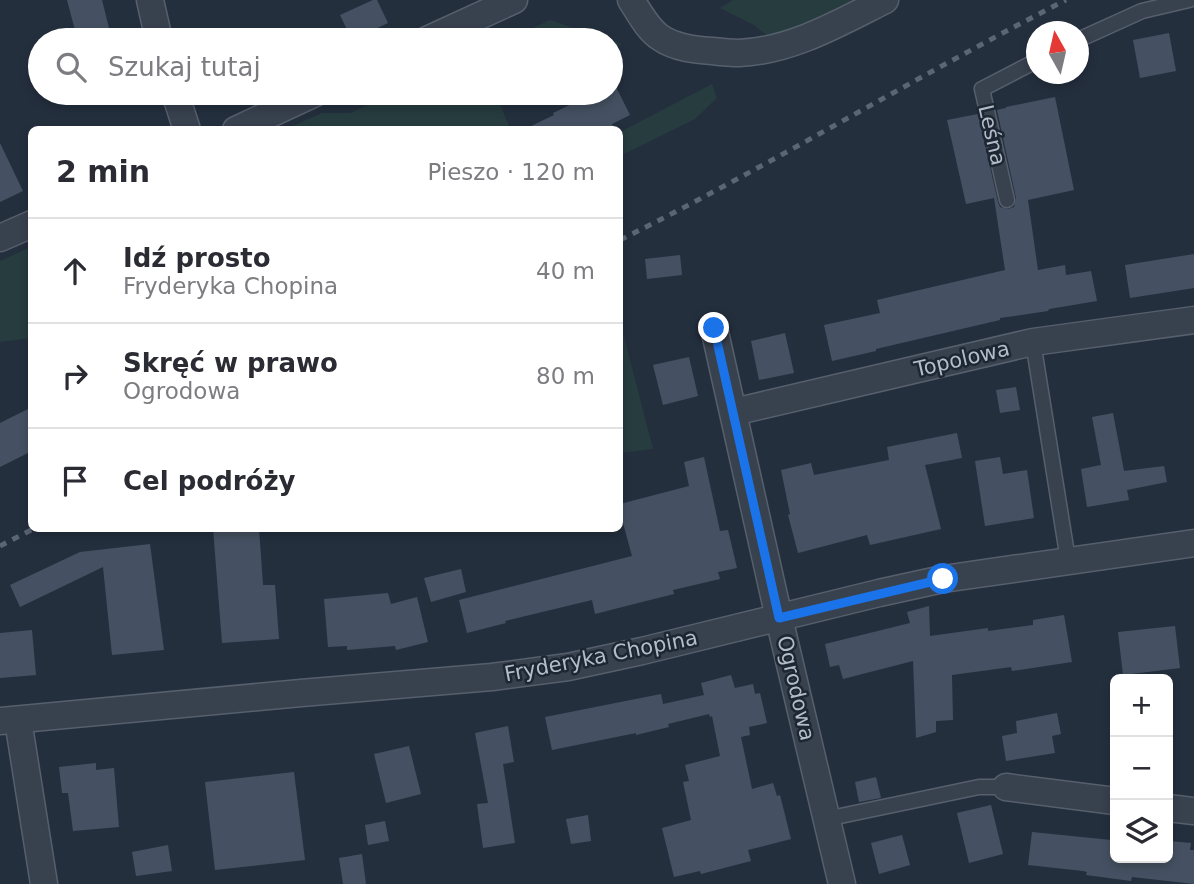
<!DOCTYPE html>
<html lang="pl">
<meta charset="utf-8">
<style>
:root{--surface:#fff;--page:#f7f7f7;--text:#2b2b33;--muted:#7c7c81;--line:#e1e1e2}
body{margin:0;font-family:"DejaVu Sans",sans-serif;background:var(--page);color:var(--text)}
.controls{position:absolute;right:21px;bottom:21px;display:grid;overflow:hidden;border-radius:10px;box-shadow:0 4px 10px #0003}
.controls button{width:63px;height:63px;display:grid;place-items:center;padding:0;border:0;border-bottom:2px solid var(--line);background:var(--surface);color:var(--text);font:35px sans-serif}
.compass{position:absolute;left:1026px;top:21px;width:63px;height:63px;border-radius:50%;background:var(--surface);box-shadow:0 4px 10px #0003;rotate:352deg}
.stop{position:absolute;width:21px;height:21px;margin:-16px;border:5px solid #1a73e8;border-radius:50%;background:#fff}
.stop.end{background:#1a73e8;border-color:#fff;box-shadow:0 2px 7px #0008}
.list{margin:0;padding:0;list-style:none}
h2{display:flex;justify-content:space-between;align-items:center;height:91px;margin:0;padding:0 28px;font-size:30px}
h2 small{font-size:23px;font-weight:400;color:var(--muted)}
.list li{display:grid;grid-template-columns:46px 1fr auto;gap:21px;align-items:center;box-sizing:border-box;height:105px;padding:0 28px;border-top:2px solid var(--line)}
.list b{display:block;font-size:26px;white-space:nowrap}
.list p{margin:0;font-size:23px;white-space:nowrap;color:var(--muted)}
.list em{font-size:23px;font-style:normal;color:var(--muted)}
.icon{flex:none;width:38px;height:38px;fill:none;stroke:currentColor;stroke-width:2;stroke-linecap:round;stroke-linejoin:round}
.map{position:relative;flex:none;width:1194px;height:884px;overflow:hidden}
.search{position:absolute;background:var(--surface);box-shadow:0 4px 10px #0003;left:28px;top:28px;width:595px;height:77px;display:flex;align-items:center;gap:18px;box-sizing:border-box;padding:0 24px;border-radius:38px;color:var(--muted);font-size:26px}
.panel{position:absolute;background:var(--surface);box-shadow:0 4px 10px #0003;left:28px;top:126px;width:595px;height:406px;border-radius:10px}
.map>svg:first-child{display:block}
.green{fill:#263c3f}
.building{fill:#455162}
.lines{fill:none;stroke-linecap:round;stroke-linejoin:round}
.service-casing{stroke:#565f6c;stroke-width:17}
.minor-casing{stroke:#565f6c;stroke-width:29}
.service{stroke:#38414e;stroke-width:14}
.minor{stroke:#38414e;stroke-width:26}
.rail{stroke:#5a6575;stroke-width:5;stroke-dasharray:7 7;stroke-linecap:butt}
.route{stroke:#1a73e8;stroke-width:9}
.labels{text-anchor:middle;stroke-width:5;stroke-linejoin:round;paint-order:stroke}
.street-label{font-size:21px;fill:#b4bcc9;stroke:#1d2633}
</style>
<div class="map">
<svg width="1194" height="884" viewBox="0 0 1194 884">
<rect width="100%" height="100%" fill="#242f3e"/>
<path class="green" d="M733,0H868L776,43L754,25L720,8Z
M550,20L622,44L611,49V40H507Z
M712,84L717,98L695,119L620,156V132Z
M394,93H524L500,104L510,129H286L322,113H350Z
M31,247V338L0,342V261Z
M620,321L653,449L620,453V320Z"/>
<path class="building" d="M67,0H102L112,40H85L82,32L76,34Z
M373,0H377L388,23L352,40L340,15Z
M1169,33L1176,71L1140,78L1133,40Z
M615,85L630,115L612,124L615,130H523L554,115L553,113L594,93H611V87Z
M1055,97L1074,190L1028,200L1038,270L1065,265L1066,275L1091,271L1097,301L1049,309L1048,311L1000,318V320L876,349V351L832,361L824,325L880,313L877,300L1005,270L994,198L966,204L947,120L978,114L998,202L1000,207L1008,209L1014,207L1016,198L997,110L1006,108V107Z
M0,143L23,191L0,202Z
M1194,254V288L1130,298L1125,265Z
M680,255L682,275L647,279L645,259Z
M785,333L794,373L759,380L751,341Z
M689,357L698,396L663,405L653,365Z
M1016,387L1020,410L1000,413L996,390Z
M32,407V451L0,467V423Z
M1113,413L1124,471L1164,466L1167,482L1127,490L1129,500L1087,507L1081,469L1101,465L1092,417Z
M957,433L962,458L925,465L941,529L870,545L867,535L798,553L788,515L790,514L781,470L811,463L814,475L889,460L887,447Z
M704,457L720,531L728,530L737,568L718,572L720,579L673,590L674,594L634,604L595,614L592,600L505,621L506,623L467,633L459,600L632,556L623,523L620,524V504L689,486L684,462Z
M1000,457L1003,474L1027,470L1034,518L985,526L975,461Z
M213,528H259L263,585H275L279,639L222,643Z
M150,544L164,650L112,655L103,567L20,607L10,585L80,552Z
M461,569L466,592L431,602L424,578Z
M388,593L391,604L417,597L428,642L396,650L395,646L347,650V646L328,647L324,599Z
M929,606L930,636L988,628V631L1033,625V620L1064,615L1072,662L1012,671L1011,667L952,675L953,720L936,721V732L916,738L913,661L843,679L839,665L830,667L825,644L910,623L907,612Z
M1175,626L1180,668L1123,675L1118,632Z
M32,630L36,675L0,678V633Z
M731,675L735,688L753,684L755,694L760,693L767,723L749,727L750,735L741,737L752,789L773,783L777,796L780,795L791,839L748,850L751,861L701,874L700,871L674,877L662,828L691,820L683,782L689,781L685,765L720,756L712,716L710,717L709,714L668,724L669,727L636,735V733L552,750L545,717L661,694L663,704L704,695L701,683Z
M1057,713L1061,734L1052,736L1055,753L1006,761L1002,736L1017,733L1016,721Z
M508,726L514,762L503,764L515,843L483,848L477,804L488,803L475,733Z
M409,746L421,794L386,803L374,754Z
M96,763V770L114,768L119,827L73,831L68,793H62L59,767Z
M294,772L305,860L215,870L205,782Z
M876,777L881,798L859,802L855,782Z
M991,805L1003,854L969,863L957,813Z
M588,815L591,841L571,844L566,819Z
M385,821L389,841L368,845L365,825Z
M1032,832L1111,840V844H1115V858H1168L1170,841L1191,843L1190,850H1194V884L1132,877L1131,881L1086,875L1087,872L1083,871L1028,865Z
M902,835L910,865L879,874L871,843Z
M168,845L172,871L136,876L132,852Z
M362,854L366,884H343L339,858Z"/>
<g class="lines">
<g class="service-casing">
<path id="service" d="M1078,40L1142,11L1189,0
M1007,200L982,89L1036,61
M1033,342L1068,560
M826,819L979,787H1006"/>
</g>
<g class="minor-casing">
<path id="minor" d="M150,0L159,40
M631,0C639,12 648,30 661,38C676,48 695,50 712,51C721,52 730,53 739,53C791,51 839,23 885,0
M427,40L514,0
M175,93L187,130
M236,130L315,93
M0,238L32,224
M714,328L779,618L842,884
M734,412L1033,342L1194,320
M18,720L44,884
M0,721L301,693L492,677L568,667L642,651L879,593L943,579L1194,543
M1006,787L1115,801
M1168,808L1194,811"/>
</g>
<use href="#service" class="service"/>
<use href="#minor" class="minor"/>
<path class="rail" d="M620,240C771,165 915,77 1066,0
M0,546L35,528"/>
</g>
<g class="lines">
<path class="route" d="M714,328L779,618L943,579"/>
</g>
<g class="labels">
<g class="street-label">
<text transform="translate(992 135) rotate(77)" y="7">Leśna</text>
<text transform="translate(962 359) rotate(-13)" y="7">Topolowa</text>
<text transform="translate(601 656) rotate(-11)" y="7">Fryderyka Chopina</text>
<text transform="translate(796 688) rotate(77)" y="7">Ogrodowa</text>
</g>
</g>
</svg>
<div class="controls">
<button>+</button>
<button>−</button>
<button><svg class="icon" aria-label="layers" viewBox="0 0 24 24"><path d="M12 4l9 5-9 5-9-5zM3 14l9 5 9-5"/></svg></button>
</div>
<svg class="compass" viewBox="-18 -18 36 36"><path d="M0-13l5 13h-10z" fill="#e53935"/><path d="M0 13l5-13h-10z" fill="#7c7c81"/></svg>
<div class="stop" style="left:943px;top:579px"></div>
<div class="stop end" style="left:714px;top:328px"></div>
<div class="search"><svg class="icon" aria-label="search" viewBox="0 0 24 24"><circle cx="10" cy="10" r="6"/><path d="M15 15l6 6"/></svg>Szukaj tutaj</div>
<section class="panel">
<h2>2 min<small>Pieszo · 120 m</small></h2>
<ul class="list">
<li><svg class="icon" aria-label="ahead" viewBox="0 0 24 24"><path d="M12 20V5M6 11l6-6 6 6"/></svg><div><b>Idź prosto</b><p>Fryderyka Chopina</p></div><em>40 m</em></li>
<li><svg class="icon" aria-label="right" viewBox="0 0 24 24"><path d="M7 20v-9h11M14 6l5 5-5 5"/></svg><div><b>Skręć w prawo</b><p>Ogrodowa</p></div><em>80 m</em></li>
<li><svg class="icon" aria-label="arrive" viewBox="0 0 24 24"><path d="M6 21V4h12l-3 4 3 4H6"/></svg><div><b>Cel podróży</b></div></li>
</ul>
</section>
</div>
